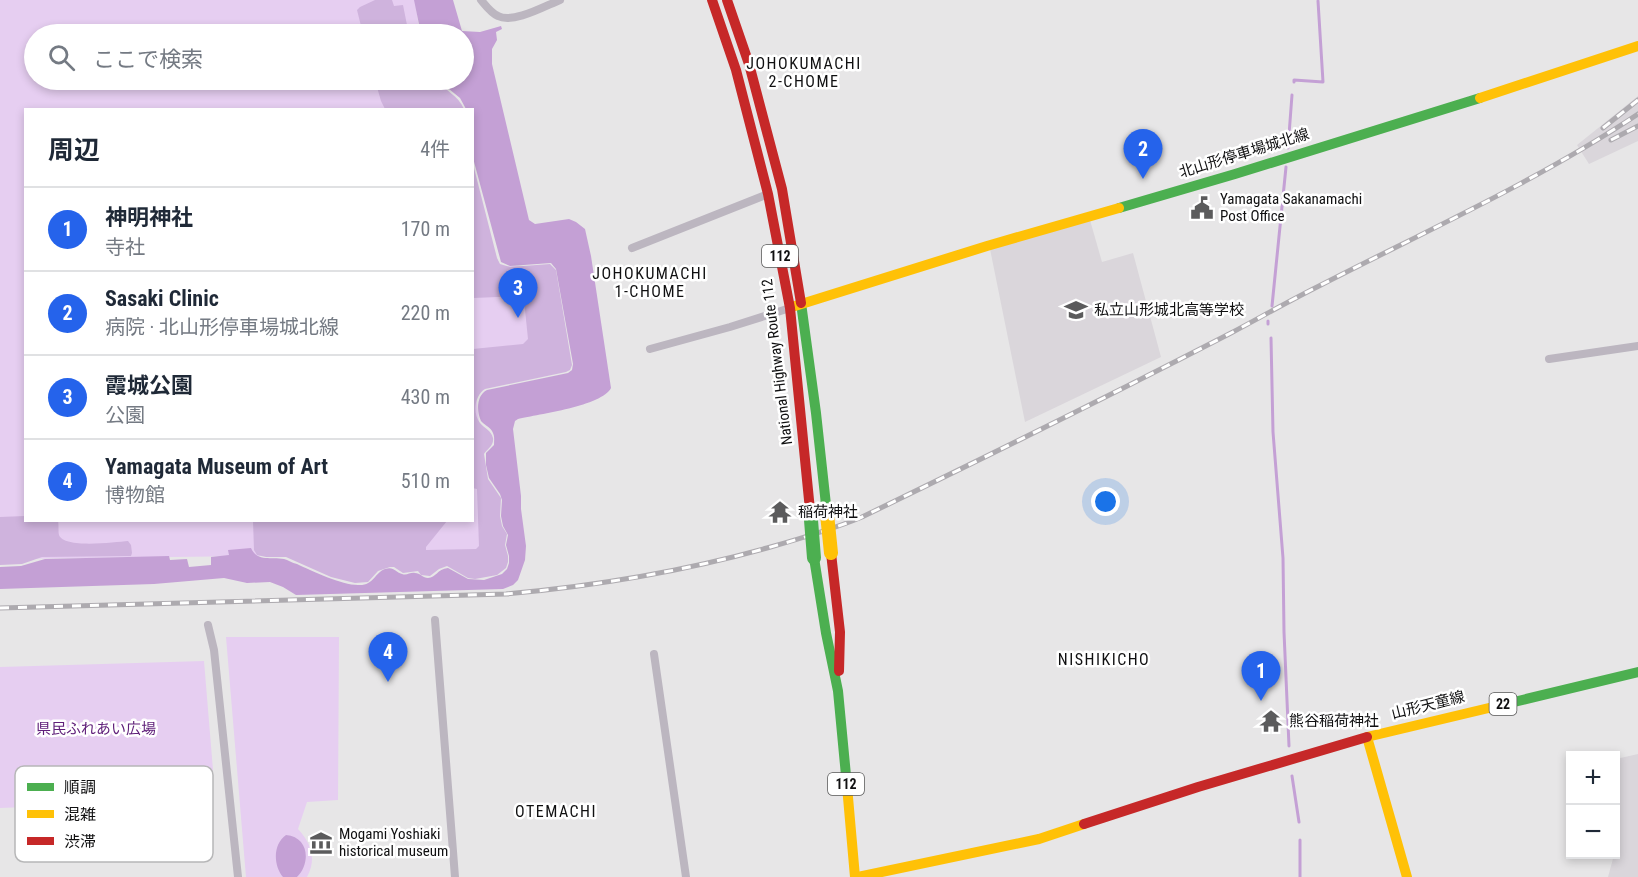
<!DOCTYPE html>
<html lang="ja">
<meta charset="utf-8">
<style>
:root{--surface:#fff;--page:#f2f2f3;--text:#1f2937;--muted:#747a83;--line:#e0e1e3;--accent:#2563eb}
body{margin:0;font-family:"Roboto Condensed","Noto Sans JP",sans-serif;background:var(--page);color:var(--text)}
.controls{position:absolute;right:18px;bottom:18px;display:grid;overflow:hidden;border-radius:0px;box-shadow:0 3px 9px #0003}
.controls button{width:54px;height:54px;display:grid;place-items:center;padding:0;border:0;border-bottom:2px solid var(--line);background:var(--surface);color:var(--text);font:30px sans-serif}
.you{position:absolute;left:1106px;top:502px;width:21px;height:21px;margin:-15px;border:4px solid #fff;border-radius:50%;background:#1a73e8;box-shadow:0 0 0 9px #1a73e833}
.badge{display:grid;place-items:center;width:39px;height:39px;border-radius:50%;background:var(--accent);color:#fff;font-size:20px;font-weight:700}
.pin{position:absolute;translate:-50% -50px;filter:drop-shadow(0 2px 3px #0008)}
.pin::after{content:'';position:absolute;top:32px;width:21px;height:18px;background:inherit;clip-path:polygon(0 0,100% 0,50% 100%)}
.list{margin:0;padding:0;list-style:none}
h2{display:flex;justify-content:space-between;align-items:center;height:78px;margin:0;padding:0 24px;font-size:26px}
h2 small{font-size:20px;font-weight:400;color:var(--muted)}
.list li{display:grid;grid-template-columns:39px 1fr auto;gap:18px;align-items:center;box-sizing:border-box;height:84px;padding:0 24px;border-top:2px solid var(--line)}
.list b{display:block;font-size:22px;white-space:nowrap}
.list p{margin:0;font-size:20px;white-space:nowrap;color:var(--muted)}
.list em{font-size:20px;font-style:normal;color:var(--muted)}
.icon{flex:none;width:33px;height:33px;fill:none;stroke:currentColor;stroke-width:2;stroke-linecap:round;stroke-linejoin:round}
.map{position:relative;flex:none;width:1638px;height:877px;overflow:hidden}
.search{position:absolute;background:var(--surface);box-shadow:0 3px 9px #0003;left:24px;top:24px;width:450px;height:66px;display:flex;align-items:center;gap:15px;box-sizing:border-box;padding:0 21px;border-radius:33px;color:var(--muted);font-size:22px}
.panel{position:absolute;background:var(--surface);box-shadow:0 3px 9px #0003;left:24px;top:108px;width:450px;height:414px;border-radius:0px}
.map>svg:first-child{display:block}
.built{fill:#dad6db}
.green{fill:#e6cef1}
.forest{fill:#cfb3dd}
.water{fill:#c4a0d5}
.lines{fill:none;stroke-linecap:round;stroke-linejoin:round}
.stream{stroke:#c4a0d5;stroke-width:3}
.street{stroke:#bcb6c0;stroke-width:8}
.fast{stroke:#4caf50;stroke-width:10}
.slow{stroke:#ffc107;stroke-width:10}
.jam{stroke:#c62828;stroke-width:10}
.rail-casing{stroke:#adaaaf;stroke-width:5}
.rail{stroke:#fff;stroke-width:3;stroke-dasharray:9;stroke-linecap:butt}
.fast-bridge{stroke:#4caf50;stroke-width:14}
.slow-bridge{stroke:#ffc107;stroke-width:14}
.labels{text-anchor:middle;stroke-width:5;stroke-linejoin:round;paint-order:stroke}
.shield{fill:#fff;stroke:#585858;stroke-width:1.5}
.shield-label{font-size:14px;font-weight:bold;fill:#101011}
.street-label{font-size:15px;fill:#101011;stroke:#fff}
.poi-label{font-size:15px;fill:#101011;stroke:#fff;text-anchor:start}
.park-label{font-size:15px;fill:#60207a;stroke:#fff}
.neighbourhood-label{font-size:16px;letter-spacing:1.5px;fill:#101011;stroke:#fff}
.key{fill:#fff;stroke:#b7b7b8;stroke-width:1.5}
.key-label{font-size:16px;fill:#101011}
</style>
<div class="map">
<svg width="1638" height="877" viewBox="0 0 1638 877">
<rect width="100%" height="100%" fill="#e7e6e7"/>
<path class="built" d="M1638,96V141L1589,164L1577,145Z
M1090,220L1102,262L1133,253L1161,357L1025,422L990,249Z
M1638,754V877H1608L1614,855L1616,854V759Z"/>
<path class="green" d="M0,0H415L419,28L421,34H34V80H438L449,109L26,110V520H472L473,176L499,266H551L571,366L481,389L476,395L484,466L498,553L0,559Z
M226,637H339L338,800L307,802L298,829C311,843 317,859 307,877H246Z
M204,661L213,770L199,779L169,789L139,778L113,791L86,794L65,785L25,807L0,808V667Z"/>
<path class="forest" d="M375,0H392L394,6L403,5L407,25L417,28L420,34H363L357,10L360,7Z
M375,80H437C445,91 458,95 464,109H385L381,101Z
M473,164L497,258L500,264L510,267L550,264L556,270L572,365L570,370L566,372L485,389C475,395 472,413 480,423C485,429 491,430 493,438C494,446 487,449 484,454L488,479L501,498L500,516L502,526L507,534L505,545L508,556V562L506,568L497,575L475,579L468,578L447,566L439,569L430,576L421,575L418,571L403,573L394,567H390L378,571L368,582L355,583L331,577L286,557H266L257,555L254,550L253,521H447L426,547V550L476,549L479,546L477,489L472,488L473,349L523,344L528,339L524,300L521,296L473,298Z
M25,516L26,520L58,521C59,525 58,531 59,535C64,549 115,542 128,541L131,545L132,553L131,556L42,557L22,564L0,565V517Z"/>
<path class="water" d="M414,0H453L462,31L480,32L501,26L502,29L496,32L497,40L492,49V64L529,220L535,224L569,219L576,222L585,229L591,256L611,388C602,406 539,414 518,419L515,421L513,429L521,496V509L526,546L525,560L518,580L513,585L503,589L296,595L283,587L270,582L247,583L224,578L154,584L0,589V567L21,566L45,559L169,556L170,560L187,559L189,567L211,565V557L229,555L228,550L251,548C258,563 271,556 284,559C288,560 292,563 297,564C312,571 342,585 358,585C374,586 374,573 385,569C394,566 395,572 402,574C407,576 410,572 415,573C420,573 423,578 428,578C436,578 437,569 448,568L468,579L484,580L502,574L507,569L509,563V556L506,545L508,535L503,526L501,516L502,500L500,494L489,478L486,465V453L494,445C494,440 495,436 492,431C489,426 484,425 481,421C476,410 477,395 487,390L568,373L572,370L573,364L556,269L551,263L510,266L501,262L473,158L472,110L466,109L460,98L438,80H464V34H421Z
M286,835C309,837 311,863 297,877H283C273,865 273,844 286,835Z"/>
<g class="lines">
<path class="stream" d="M1294,82V80L1323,82L1318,1
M1288,148L1292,95
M1272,306L1286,167
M1268,321V324
M1271,338L1273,432L1283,558L1284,632L1289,746
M1292,776L1299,822
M1300,877V840"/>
<path class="street" d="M481,0C486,6 491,13 498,16C513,24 545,6 560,0
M632,248L768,194
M650,349L730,327L790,308
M1549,359L1638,346
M435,620L455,877
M208,625L214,650L238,877
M654,654L686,877"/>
<path class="fast" d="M1119,208L1235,174L1480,98
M801,303L816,413L827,514
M814,558L826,633L838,691L847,786
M1493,707L1638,672"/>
<path class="slow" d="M1480,98L1638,46
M795,306L987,246L1119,208
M847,786L855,877
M858,877L1039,839L1084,824
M1407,877L1367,737L1493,707"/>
<path class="jam" d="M712,0L736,70L768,194L790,308L811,520
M727,0L749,64L782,189L801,303
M831,553L840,632L839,671
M1084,824L1198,787L1367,737"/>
<g class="rail-casing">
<path id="rail" d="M1603,128L1638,100
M1611,140L1638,126
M0,608L506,594C594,586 681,572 767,548C799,539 831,530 862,517C986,457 1109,396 1231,333C1261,317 1289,301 1319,286C1426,231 1537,181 1638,114"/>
</g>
<use href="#rail" class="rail"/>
<path class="fast-bridge" d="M811,520L814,558"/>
<path class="slow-bridge" d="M827,514L831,553"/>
</g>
<defs>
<g id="civic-bare" transform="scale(1.8)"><path d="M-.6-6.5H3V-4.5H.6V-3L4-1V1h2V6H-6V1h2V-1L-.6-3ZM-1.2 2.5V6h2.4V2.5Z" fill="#5b5b5c" stroke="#fff" stroke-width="2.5" paint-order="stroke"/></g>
<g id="school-bare" transform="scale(1.8)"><path d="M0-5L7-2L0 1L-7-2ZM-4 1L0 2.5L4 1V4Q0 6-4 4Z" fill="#5b5b5c" stroke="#fff" stroke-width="2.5" paint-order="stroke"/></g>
<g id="temple-bare" transform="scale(1.8)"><path d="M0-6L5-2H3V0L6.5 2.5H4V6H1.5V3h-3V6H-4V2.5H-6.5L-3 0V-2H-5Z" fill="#5b5b5c" stroke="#fff" stroke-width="2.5" paint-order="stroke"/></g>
<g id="museum-bare" transform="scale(1.8)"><path d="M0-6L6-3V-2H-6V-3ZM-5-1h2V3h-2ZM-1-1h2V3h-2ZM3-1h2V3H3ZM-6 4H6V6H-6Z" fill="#5b5b5c" stroke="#fff" stroke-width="2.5" paint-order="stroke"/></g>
</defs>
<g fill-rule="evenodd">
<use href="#civic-bare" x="1202" y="208"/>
<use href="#school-bare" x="1076" y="310"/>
<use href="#temple-bare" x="780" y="512"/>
<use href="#temple-bare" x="1271" y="721"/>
<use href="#museum-bare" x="321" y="843"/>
</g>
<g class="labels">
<g class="shield">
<rect x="762" y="245" width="36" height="22" rx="4.5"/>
<rect x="1489.5" y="693" width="27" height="22" rx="4.5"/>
<rect x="828" y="773" width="36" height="22" rx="4.5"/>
</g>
<g class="shield-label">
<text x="780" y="261">112</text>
<text x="1503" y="709">22</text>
<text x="846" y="789">112</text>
</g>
<g class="street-label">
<text transform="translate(1244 153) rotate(-17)" y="5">北山形停車場城北線</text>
<text transform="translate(777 362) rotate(-97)" y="5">National Highway Route 112</text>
<text transform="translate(1428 705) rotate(-14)" y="5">山形天童線</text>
</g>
<g class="poi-label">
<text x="1220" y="204">Yamagata Sakanamachi<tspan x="1220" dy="17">Post Office</tspan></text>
<text x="1094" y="315">私立山形城北高等学校</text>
<text x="798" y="517">稲荷神社</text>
<text x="1289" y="726">熊谷稲荷神社</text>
<text x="339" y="839">Mogami Yoshiaki<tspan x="339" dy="17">historical museum</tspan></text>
</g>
<g class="park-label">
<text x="96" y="734">県民ふれあい広場</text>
</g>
<g class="neighbourhood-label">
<text x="804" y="69">JOHOKUMACHI<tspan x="804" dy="18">2-CHOME</tspan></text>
<text x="650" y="279">JOHOKUMACHI<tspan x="650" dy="18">1-CHOME</tspan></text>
<text x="1104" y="665">NISHIKICHO</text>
<text x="556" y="817">OTEMACHI</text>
</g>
</g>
<rect x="15" y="766" width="198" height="96" rx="9" class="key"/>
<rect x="27" y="783" width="27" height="8" fill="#4caf50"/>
<rect x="27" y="810" width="27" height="8" fill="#ffc107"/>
<rect x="27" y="837" width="27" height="8" fill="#c62828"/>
<g class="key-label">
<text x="64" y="793">順調</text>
<text x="64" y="820">混雑</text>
<text x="64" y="847">渋滞</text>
</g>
</svg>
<div class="controls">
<button>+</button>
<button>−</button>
</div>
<div class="you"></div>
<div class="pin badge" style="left:1261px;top:701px">1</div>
<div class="pin badge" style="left:1143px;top:179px">2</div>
<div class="pin badge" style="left:518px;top:318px">3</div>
<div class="pin badge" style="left:388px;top:682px">4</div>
<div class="search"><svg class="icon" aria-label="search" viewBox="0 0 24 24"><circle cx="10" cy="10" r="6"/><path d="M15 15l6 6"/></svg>ここで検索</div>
<section class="panel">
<h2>周辺<small>4件</small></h2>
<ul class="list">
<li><span class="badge">1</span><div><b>神明神社</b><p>寺社</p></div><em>170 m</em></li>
<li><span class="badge">2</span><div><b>Sasaki Clinic</b><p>病院 · 北山形停車場城北線</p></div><em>220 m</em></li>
<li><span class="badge">3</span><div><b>霞城公園</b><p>公園</p></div><em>430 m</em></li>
<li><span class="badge">4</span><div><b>Yamagata Museum of Art</b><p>博物館</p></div><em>510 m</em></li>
</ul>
</section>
</div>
